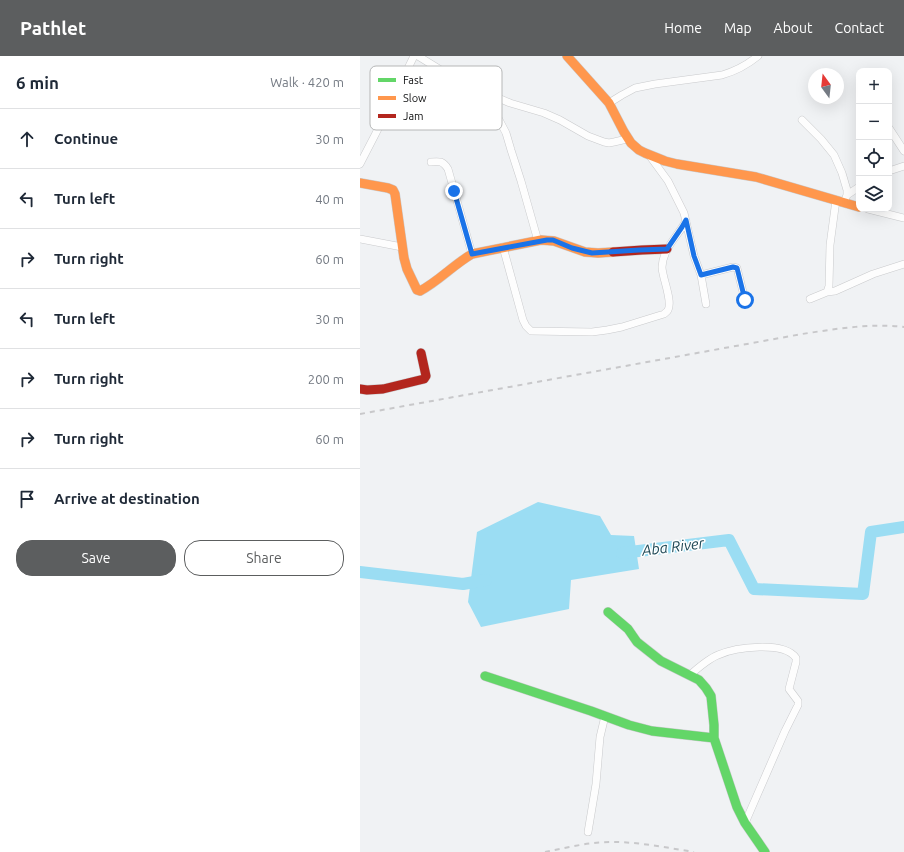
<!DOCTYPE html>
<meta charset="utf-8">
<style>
:root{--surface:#fff;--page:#f2f2f3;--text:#1f2937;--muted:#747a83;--line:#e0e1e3;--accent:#5c5e5f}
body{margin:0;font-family:Ubuntu,sans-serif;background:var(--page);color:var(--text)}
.controls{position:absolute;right:12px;top:12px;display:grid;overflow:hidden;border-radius:8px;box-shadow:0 4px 16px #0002}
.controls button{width:36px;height:36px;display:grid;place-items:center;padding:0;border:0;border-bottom:1px solid var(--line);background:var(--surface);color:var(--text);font:20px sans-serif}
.compass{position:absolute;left:448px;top:12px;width:36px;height:36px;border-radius:50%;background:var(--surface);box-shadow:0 4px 16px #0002;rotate:345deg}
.stop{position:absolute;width:12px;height:12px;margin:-9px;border:3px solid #1a73e8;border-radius:50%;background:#fff}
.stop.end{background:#1a73e8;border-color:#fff;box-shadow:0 1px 4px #0008}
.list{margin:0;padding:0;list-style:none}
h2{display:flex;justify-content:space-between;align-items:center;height:52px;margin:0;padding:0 16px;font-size:17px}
h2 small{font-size:13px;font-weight:400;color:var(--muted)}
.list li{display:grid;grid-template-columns:26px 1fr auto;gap:12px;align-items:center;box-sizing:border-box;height:60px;padding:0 16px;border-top:1px solid var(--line)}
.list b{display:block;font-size:15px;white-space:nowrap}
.list em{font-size:13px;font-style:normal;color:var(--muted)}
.actions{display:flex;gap:8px;padding:12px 16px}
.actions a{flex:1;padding:9px 0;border:1px solid var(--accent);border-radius:16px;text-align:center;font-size:14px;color:var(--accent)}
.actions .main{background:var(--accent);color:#fff}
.icon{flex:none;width:22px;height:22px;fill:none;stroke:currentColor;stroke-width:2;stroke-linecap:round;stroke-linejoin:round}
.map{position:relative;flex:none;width:544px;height:796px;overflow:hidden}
header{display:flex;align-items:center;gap:24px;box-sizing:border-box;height:56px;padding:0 20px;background:var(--accent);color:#fff}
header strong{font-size:19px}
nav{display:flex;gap:22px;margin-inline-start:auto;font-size:14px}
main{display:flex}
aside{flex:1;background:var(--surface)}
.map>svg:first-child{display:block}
.water{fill:#9bddf3}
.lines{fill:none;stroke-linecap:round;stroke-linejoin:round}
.river{stroke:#9bddf3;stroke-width:12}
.street-casing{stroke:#c9cacc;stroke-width:8}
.fast-casing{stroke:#c9cacc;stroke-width:10}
.slow-casing{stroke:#c9cacc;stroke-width:10}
.jam-casing{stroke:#c9cacc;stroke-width:10}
.street{stroke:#fdfdfd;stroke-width:7}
.fast{stroke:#63d668;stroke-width:9}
.slow{stroke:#ff974d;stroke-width:9}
.jam{stroke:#b3261e;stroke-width:9}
.rail{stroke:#c8c8ca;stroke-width:2;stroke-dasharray:5 5;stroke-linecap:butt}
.route{stroke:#1a73e8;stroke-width:5}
.labels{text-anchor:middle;stroke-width:3;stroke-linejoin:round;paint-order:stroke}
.water-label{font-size:15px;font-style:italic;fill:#204a57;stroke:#fff}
.key{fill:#fff;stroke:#b6b7b7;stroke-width:1}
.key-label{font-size:11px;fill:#0d0e0f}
</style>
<header>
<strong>Pathlet</strong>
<nav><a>Home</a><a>Map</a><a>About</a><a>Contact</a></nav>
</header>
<main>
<aside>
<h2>6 min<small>Walk · 420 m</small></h2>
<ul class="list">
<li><svg class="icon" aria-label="ahead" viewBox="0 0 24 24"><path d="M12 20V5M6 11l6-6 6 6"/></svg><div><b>Continue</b></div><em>30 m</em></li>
<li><svg class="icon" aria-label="left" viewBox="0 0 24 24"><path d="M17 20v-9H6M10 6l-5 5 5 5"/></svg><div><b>Turn left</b></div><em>40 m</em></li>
<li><svg class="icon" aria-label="right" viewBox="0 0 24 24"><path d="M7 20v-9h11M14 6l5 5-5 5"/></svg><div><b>Turn right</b></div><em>60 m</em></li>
<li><svg class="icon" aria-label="left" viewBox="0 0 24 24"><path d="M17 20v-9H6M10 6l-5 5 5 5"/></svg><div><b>Turn left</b></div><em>30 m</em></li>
<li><svg class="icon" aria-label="right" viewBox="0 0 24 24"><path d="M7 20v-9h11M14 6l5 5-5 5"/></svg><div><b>Turn right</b></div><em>200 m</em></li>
<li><svg class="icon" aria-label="right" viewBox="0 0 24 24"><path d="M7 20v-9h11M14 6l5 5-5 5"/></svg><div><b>Turn right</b></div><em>60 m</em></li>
<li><svg class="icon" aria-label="arrive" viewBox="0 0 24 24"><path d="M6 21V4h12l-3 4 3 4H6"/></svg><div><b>Arrive at destination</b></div></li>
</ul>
<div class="actions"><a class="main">Save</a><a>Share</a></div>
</aside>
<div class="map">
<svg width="544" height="796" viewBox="0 0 544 796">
<rect width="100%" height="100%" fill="#f0f2f4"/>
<path class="water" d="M178,446L240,460L251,479L274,480L279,513L211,524L209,553L121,571L108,546L117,476Z"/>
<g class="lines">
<path class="river" d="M262,497L369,484L394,533L503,538L511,476L544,471
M0,516L103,528L126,524"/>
<g class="street-casing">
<path id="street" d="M58,0L97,24L150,47L184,57L200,64L228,80L244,86L249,87L254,86L267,83
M134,40V51L136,58L146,77L151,94L161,125L178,185
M249,47L262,39L275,32L295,28L362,19C376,15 387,9 398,0
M442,64L461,83L474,99L482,117L487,134V139L484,147
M529,72L544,95
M289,99L308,125L324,157L334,200L341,219L346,248
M71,106C80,105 83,105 88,113L112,198
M0,108L16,77L54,0
M529,115L544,110
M487,139L499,131
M508,153L544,162
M0,183L42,191
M143,191L163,264L166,270L171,275L232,276L247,274L262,271L304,258C306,256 307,256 308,254C313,245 302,221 302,211C303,192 318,180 326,165
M341,219L373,211L377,212L385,244
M467,236L475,235L513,218L544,208
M450,243L467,236L469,230L470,189L476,144
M330,619C339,611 348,603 358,599C376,591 424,585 436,602V606L429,633L438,645V649L425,675L385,767
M228,776L236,728L240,681L245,660"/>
</g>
<g class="fast-casing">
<path id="fast" d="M248,556L268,573L277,586L301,605L339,624L346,632L351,640L354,669V682L377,751L385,767L405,796
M125,620L231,655L269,669L292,675L354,682"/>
</g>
<g class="slow-casing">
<path id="slow" d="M207,0L249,47L264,76L271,87L279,94L285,97L305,105L317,108L396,121L499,151
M0,127L28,132L33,134L35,138L44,202L47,213L57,234L60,235C79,225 93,209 112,198L181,184L194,185L225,196L238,197L253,196"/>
</g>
<g class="jam-casing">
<path id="jam" d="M253,196L282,194L307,193
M0,333L7,334L23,333L64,323L66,320L61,297"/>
</g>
<use href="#street" class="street"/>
<use href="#fast" class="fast"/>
<use href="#slow" class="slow"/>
<use href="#jam" class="jam"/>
<path class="rail" d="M0,358L442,278C475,273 510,267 544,271
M185,796C209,791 234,785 258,786C284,787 309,792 334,796"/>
</g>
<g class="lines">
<path class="route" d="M94,135L112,198L187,184H193L212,192L232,197L279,194L307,193L322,171L326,164L334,200L341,219L373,211L377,212L385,244"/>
</g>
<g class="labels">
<g class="water-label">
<text transform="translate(313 491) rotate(-7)" y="5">Aba River</text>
</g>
</g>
<rect x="10" y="10" width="132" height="64" rx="6" class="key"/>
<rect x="18" y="22" width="18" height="4" fill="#63d668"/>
<rect x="18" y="40" width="18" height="4" fill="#ff974d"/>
<rect x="18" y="58" width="18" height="4" fill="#b3261e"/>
<g class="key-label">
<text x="43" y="28">Fast</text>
<text x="43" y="46">Slow</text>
<text x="43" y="64">Jam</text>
</g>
</svg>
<div class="controls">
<button>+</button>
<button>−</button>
<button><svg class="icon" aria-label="locate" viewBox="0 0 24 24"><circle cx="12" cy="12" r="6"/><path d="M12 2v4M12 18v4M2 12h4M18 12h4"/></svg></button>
<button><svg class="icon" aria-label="layers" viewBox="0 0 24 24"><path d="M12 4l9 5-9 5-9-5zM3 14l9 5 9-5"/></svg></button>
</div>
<svg class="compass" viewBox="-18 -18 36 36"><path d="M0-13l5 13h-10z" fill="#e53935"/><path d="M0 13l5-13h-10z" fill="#747a83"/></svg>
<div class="stop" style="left:385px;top:244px"></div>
<div class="stop end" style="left:94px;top:135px"></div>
</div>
</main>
